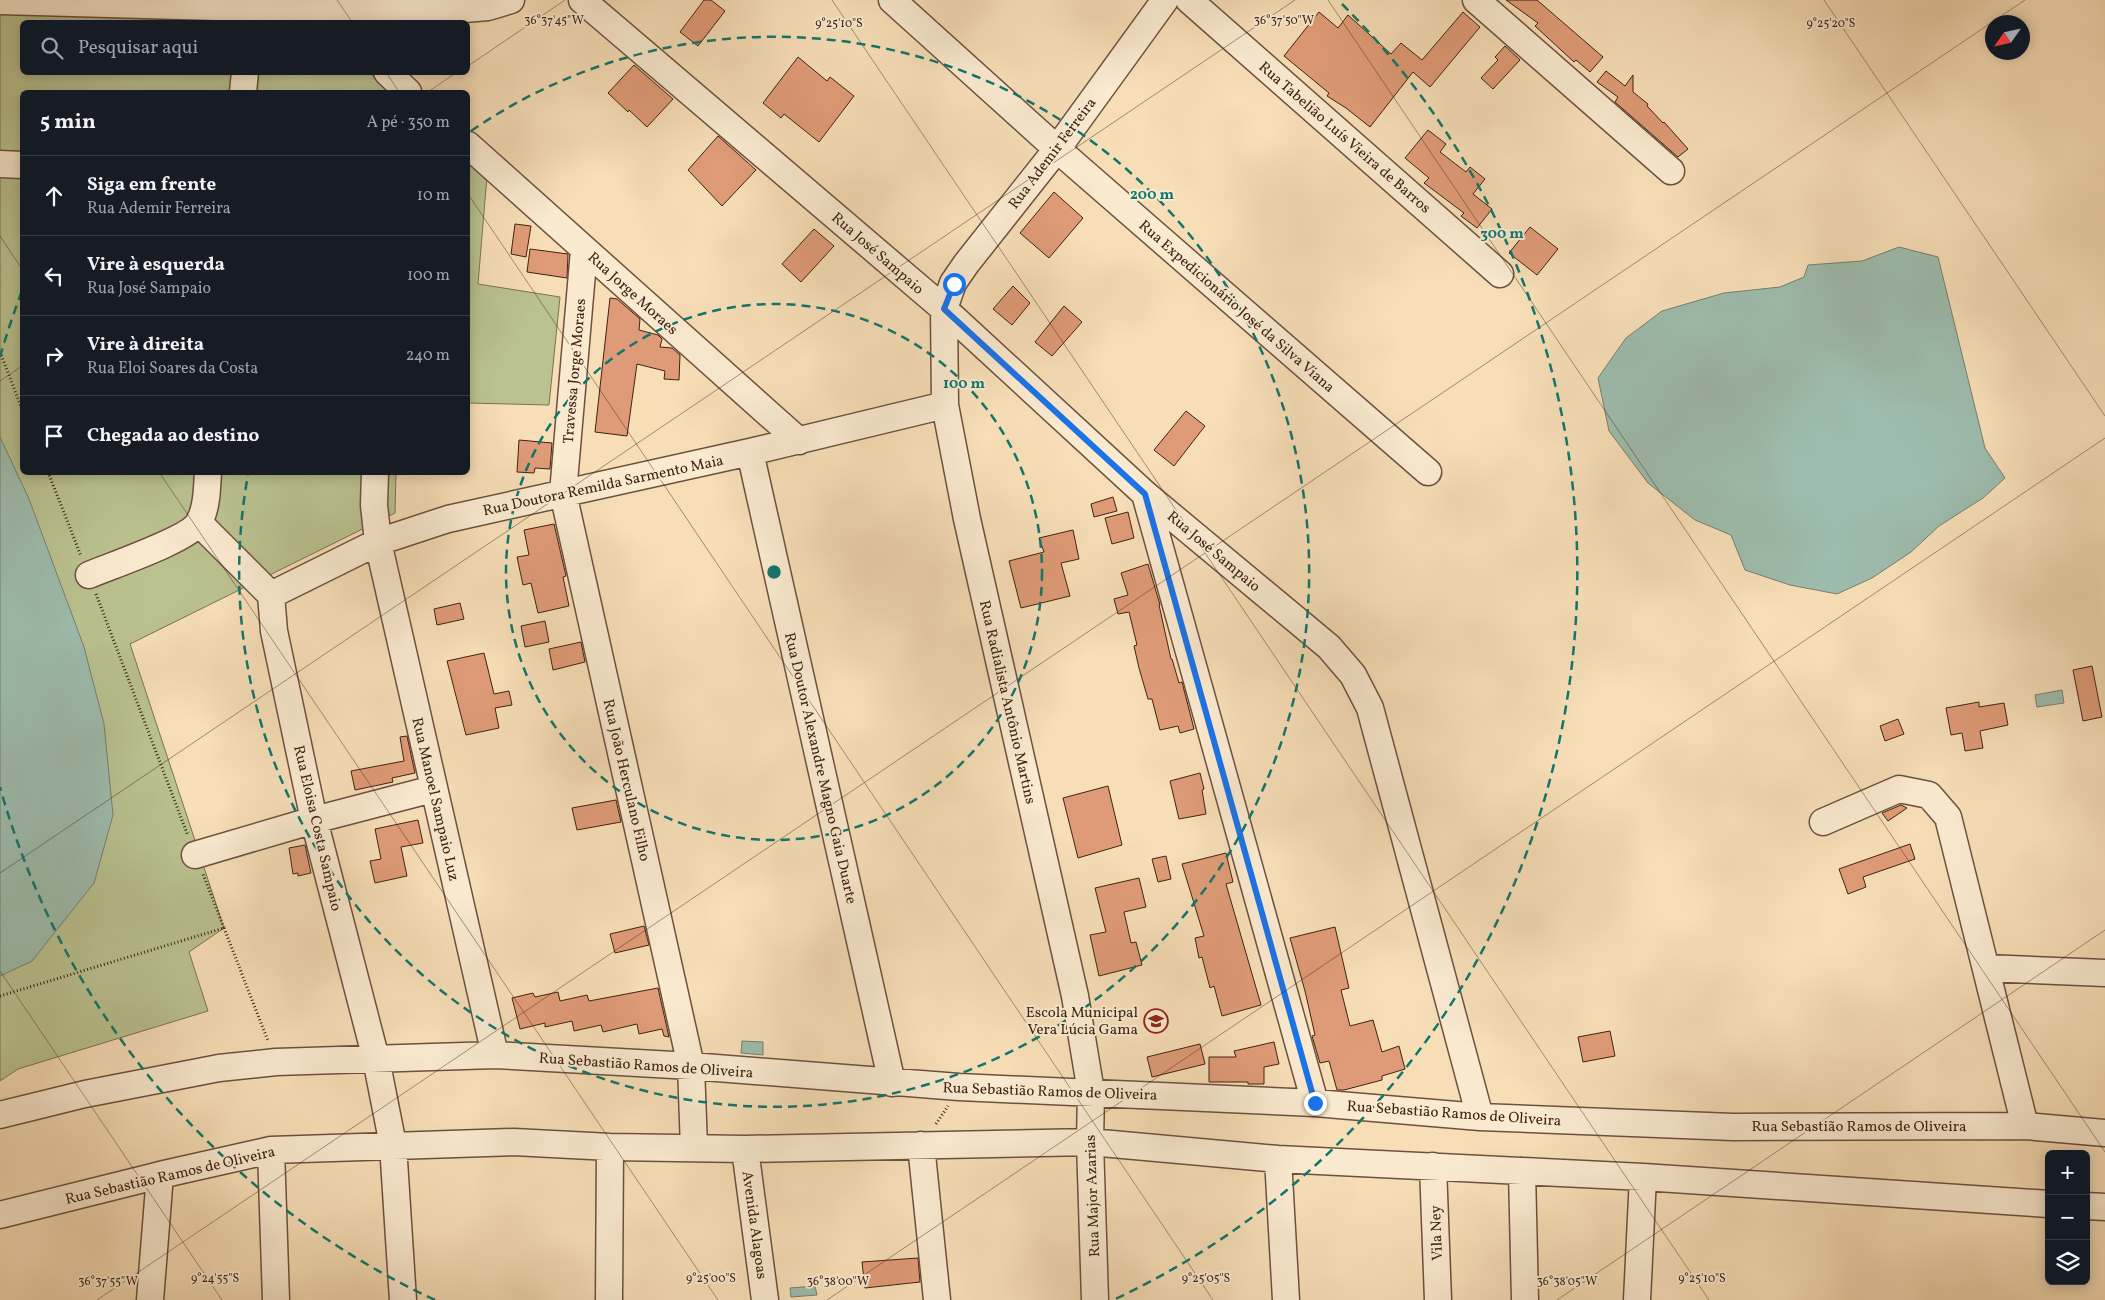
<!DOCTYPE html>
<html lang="pt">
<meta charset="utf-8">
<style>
:root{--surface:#171b24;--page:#242831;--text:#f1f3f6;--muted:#9ea1a6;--line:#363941}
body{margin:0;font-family:Vollkorn,serif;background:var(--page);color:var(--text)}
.controls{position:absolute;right:15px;bottom:15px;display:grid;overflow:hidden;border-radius:8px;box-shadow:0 2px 12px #0003}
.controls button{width:45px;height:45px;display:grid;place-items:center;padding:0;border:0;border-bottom:1px solid var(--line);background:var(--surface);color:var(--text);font:25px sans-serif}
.compass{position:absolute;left:1985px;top:15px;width:45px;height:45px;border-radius:50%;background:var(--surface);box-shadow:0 2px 12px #0003;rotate:236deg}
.stop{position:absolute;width:15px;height:15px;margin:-11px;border:4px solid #1a73e8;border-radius:50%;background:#fff}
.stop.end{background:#1a73e8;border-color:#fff;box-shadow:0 1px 5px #0008}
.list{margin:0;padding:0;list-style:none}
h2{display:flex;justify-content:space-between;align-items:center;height:65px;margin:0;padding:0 20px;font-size:21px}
h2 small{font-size:16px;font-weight:400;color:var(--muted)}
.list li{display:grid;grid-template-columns:32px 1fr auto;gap:15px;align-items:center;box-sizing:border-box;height:80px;padding:0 20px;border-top:1px solid var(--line)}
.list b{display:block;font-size:19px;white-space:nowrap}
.list p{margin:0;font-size:16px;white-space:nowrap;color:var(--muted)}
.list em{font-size:16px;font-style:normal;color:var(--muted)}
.icon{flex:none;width:28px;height:28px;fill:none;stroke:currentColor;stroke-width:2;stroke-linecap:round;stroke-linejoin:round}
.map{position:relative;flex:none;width:2105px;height:1300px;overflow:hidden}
.search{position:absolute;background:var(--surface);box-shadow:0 2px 12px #0003;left:20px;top:20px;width:450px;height:55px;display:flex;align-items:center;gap:12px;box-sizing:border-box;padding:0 18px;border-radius:8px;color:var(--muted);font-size:19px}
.panel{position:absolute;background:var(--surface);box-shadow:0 2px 12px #0003;left:20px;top:90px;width:450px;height:385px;border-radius:8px}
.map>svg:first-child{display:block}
.green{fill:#bac290;stroke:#7c7252}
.water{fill:#9dbcad;stroke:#777e70}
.building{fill:#df9b77;stroke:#3f2215}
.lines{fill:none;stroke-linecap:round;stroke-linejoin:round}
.minor-casing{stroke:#6d513e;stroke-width:29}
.path{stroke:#3f2215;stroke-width:3;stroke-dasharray:1 2.5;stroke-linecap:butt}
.minor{stroke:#faead0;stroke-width:26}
.route{stroke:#1a73e8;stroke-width:6}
.ticks{fill:none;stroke:#3f2215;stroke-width:1;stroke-opacity:0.45}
.ring{fill:none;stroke:#0f766e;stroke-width:2.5;stroke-dasharray:9 6}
.labels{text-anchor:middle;stroke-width:4;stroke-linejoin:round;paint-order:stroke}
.street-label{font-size:15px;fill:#3f2215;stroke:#faead0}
.poi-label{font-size:15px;fill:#3f2215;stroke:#faead0;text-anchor:end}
.ticks-label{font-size:12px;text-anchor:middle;fill:#3f2215;stroke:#faead0;stroke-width:4;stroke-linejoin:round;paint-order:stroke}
.centre{fill:#0f766e;stroke:#faead0;stroke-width:2.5}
.ring-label{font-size:15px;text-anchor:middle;font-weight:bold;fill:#0f766e;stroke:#faead0;stroke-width:4;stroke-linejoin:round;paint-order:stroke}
</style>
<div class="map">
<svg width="2105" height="1300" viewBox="0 0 2105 1300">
<rect width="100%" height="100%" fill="#f7deb7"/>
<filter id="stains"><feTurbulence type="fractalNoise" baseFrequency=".004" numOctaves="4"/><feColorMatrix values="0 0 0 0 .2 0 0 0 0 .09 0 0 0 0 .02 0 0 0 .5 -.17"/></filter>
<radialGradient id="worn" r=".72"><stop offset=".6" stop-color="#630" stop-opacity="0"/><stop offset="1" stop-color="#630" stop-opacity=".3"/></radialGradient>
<path class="green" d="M0,10L312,22H22V72L369,73L392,92H22V472L396,473L395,513L130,644L224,928L189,952L208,1011L18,1069L0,1081Z
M468,159L487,176L478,284L560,297L549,405L468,403Z"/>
<path class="water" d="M1899,247L1938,257L1985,448L2005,478L1983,498L1939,526L1911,552L1872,578L1837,594L1790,585L1745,570L1731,535L1695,520L1648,483L1609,431L1598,378L1626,338L1662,311L1724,293L1780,287L1804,277L1808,265L1862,261Z
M0,437L29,499L84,647L104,724L113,815L94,883L32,961L0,976Z
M2062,690L2064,703L2037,707L2035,695Z
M742,1041L763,1042V1055L741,1053Z
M815,1286L817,1295L791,1297L790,1288Z"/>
<path class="building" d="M704,0H711L725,11L698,46L680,32Z
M1506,0H1537L1603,57L1590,72L1576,60L1574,62L1535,26L1538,23Z
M1319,12L1338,28L1348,15L1391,54L1401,43L1422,60L1463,12L1480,27L1430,87L1413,72L1370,127L1346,108L1327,96L1329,93L1284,56Z
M1505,46L1520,60L1493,89L1481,78L1498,60L1495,57Z
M798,57L827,81L830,77L854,96L819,142L784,114L781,118L763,103Z
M634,65L673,99L647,127L629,110L628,112L608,93Z
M1606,71L1625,86L1633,75V92L1648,104L1647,106L1663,123L1664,122L1688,149L1678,157L1615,102L1618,97L1597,82Z
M1428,130L1446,144L1440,152L1466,172L1470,167L1485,179L1473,194L1492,209L1477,228L1461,216L1464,213L1424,183L1429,178L1405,158Z
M718,136L756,170L722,206L688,170Z
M1054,192L1083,218L1049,258L1020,233Z
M515,224L531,226L526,257L511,254Z
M1530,227L1558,249L1537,275L1509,253Z
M814,229L834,246L801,282L782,264Z
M530,249L568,254L567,278L527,272Z
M1013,286L1030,303L1012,325L993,309Z
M610,298L617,299L640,319L639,330L658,335L662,339L660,347L672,348L680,355L679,380L664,379L665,371L637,364L627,436L595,432Z
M1064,306L1082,322L1052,356L1035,342Z
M1186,411L1205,426L1174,466L1154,450Z
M519,440L552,443L550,469L535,468L534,473L517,472Z
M1113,497L1117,511L1094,517L1091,504Z
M1128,512L1134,538L1112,544L1105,518Z
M554,524L566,576L563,577L569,606L538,613L531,583L523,585L517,557L529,555L524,530Z
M1073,530L1079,559L1061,563L1070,596L1021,608L1009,561L1044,552L1039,538Z
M1148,564L1160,605H1159L1171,659H1172L1179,683L1182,682L1194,729L1180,733L1178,726L1160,730L1152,699H1148L1139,668L1134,646L1137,645L1129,612L1118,614L1114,599L1128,595L1121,573Z
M460,603L464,619L437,625L434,609Z
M545,621L549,642L525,647L521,626Z
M581,642L585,662L553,670L549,649Z
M484,653L494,694L509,691L512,705L495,708L499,728L466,735L447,661Z
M2092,666L2102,717L2083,721L2073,670Z
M1979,702V707L2004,703L2008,725L1980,731L1983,748L1965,751L1962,733L1951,735L1946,708Z
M1898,719L1904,734L1885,741L1880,726Z
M407,736L415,773L392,778L393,782L355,790L351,771L404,761L400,737Z
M1200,773L1204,789L1202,790L1206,814L1179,819L1170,781Z
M1108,786L1122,845L1078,858L1063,798Z
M616,800L621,822L577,830L572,808Z
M1901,805L1907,808L1888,821L1882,813Z
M418,820L423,843L401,847L407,876L375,883L370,861L381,859L375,829Z
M1910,844L1915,859L1863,877L1866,887L1848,894L1839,869Z
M305,845L311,873L298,876V873L293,874L289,848Z
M1226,853L1233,882L1226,884L1261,1005L1222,1016L1214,986L1210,988L1202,957L1199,958L1195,938L1204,936L1182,864Z
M1166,856L1171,879L1158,882L1152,859Z
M1139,878L1146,907L1124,912L1131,943L1136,942L1142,965L1099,976L1090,935L1106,932L1095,888Z
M644,926L649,945L615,953L610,934Z
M1335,927L1349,988L1341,990L1350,1026L1373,1020L1382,1052L1399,1046L1405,1069L1382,1076V1080L1344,1090H1337L1329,1061L1320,1063L1312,1036L1315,1035L1305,991L1290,938Z
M658,988L669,1037L664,1036L662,1029L639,1034L637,1024L603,1032L601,1025L574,1031L572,1021L545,1027V1023L520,1029L512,998L533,993L535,997L558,992L560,1001L587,995L589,1001Z
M1610,1031L1615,1056L1583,1062L1578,1037Z
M1274,1042L1279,1064L1264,1067V1084H1248V1082H1209V1057H1236L1234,1051Z
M1200,1044L1205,1064L1152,1077L1147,1057Z
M918,1258L920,1282L865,1288L862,1262Z"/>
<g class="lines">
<g class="minor-casing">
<path id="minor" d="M582,0L944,309L1145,494L1329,647L1353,675L1370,708L1480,1117
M892,0L1057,149L1428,472
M1189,0L1500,274
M1476,0L1671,171
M0,1L253,8L320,12H429L488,7L511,0
M387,72L408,92
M243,92L245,72
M468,145L799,441
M0,164L22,165
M584,250L563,493L691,1066L694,1148
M750,452L892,1083
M375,472L374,505L378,542L495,1055
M1145,494L1315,1103
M199,523L271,595
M89,575C110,566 190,539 199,522C207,508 207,488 208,472
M271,595L274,631L314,820L376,1059L393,1145L403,1300
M271,595L378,542L448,519L750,452L945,405
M1823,822L1899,789L1929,795L1948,817L2025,1126
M195,855L314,820L433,789
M1986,968L2105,973
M0,1115L85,1094L219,1068L276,1062L495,1055L691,1066L959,1087L1315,1103L1480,1117L1733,1127L2025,1126L2105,1133
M921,1145L937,1300
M745,1149L765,1300
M271,1150L276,1300
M1278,1159L1286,1300
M1433,1166L1438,1300
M1522,1171L1525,1300
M2086,1206L2105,1207
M0,1215L160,1175L271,1150L514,1142L610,1147L745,1149L1090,1142L1278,1159L1643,1177L2049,1204
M150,1300L160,1175
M609,1300L610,1147
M1095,1300L1090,1142L1091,1092L1075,996L967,519L945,405L944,309L953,283L966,264L1057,149L1165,0
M1637,1300L1643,1177"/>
</g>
<path class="path" d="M0,352L22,409
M48,472L81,556
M96,594L188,836
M224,928L268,1041
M0,996L224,928L203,874
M936,1124L948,1106"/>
<use href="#minor" class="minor"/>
</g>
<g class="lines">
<path class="route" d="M954,284L944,309L1145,494L1315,1103"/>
</g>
<path class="ticks" d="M337,0L352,22M832,0L1709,1300M1328,0L2105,1152M1824,0L2105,416M468,66L565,0M386,72L399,92M428,92L457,72M468,194L1213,1300M0,236L22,269M0,381L22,366M159,472L718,1300M0,873L1295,0M0,971L222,1300M97,1300L2025,0M827,1300L2105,438M1557,1300L2105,930"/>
<g class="ring">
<circle cx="774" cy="572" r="268"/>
<path d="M471 131A535 535 0 1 1 248 475"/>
<path d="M435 1300A803 803 0 0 1 0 787M0 357A803 803 0 0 1 22 291M1342 4A803 803 0 0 1 1113 1300"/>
</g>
<defs>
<g id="school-ring" transform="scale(1.25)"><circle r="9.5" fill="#faead0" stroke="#8f2418" stroke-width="1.5"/><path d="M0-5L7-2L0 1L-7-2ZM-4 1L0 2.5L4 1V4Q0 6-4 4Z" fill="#8f2418"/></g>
</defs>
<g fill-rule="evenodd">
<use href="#school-ring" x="1156" y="1021"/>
</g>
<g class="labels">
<g class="street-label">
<text transform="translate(1345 137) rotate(41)" y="5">Rua Tabelião Luís Vieira de Barros</text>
<text transform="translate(1052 153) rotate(-53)" y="5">Rua Ademir Ferreira</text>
<text transform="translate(878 253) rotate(41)" y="5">Rua José Sampaio</text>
<text transform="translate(633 293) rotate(42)" y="5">Rua Jorge Moraes</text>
<text transform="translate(1237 306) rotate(41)" y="5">Rua Expedicionário José da Silva Viana</text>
<text transform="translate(574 371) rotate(-85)" y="5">Travessa Jorge Moraes</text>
<text transform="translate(603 485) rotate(-12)" y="5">Rua Doutora Remilda Sarmento Maia</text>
<text transform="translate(1214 551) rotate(40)" y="5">Rua José Sampaio</text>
<text transform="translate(1008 702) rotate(77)" y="5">Rua Radialista Antônio Martins</text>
<text transform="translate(821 768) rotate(77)" y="5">Rua Doutor Alexandre Magno Gaia Duarte</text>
<text transform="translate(627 780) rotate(77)" y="5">Rua João Herculano Filho</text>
<text transform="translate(436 799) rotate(77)" y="5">Rua Manoel Sampaio Luz</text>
<text transform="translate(318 828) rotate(77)" y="5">Rua Eloisa Costa Sampaio</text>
<text transform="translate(646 1065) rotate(4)" y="5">Rua Sebastião Ramos de Oliveira</text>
<text transform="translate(1050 1091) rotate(2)" y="5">Rua Sebastião Ramos de Oliveira</text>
<text transform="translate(1454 1113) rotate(4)" y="5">Rua Sebastião Ramos de Oliveira</text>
<text x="1859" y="1131">Rua Sebastião Ramos de Oliveira</text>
<text transform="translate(170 1175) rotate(-13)" y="5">Rua Sebastião Ramos de Oliveira</text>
<text transform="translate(1092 1196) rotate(-92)" y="5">Rua Major Azarias</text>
<text transform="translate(755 1225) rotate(82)" y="5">Avenida Alagoas</text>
<text transform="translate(1436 1233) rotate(-92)" y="5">Vila Ney</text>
</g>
<g class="poi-label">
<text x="1138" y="1017">Escola Municipal<tspan x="1138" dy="17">Vera Lúcia Gama</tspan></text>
</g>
</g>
<g class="ticks-label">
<text x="554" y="24">36°37'45"W</text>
<text x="1284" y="24">36°37'50"W</text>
<text x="839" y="27">9°25'10"S</text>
<text x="1831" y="27">9°25'20"S</text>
<text x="215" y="1282">9°24'55"S</text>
<text x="711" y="1282">9°25'00"S</text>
<text x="1206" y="1282">9°25'05"S</text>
<text x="1702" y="1282">9°25'10"S</text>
<text x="108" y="1285">36°37'55"W</text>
<text x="838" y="1285">36°38'00"W</text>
<text x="1567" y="1285">36°38'05"W</text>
</g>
<circle cx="774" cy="572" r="8" class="centre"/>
<g class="ring-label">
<text x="1152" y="199">200 m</text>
<text x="1502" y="238">300 m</text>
<text x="964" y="388">100 m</text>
</g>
<rect width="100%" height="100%" filter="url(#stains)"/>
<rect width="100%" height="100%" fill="url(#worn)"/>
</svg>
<div class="controls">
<button>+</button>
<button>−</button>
<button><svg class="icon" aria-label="layers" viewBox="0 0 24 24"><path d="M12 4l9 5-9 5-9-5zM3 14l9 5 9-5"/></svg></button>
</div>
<svg class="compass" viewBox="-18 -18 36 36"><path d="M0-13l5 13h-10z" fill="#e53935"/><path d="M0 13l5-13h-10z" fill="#9ea1a6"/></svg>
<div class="stop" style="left:954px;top:284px"></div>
<div class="stop end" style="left:1315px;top:1103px"></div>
<div class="search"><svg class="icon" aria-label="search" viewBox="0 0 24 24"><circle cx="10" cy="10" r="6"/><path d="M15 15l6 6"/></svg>Pesquisar aqui</div>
<section class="panel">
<h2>5 min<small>A pé · 350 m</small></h2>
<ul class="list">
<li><svg class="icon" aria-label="ahead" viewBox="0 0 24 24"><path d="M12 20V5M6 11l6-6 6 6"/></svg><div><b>Siga em frente</b><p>Rua Ademir Ferreira</p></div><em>10 m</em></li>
<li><svg class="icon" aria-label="left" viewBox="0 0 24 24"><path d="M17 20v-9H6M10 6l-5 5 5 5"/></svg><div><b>Vire à esquerda</b><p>Rua José Sampaio</p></div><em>100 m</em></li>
<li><svg class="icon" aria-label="right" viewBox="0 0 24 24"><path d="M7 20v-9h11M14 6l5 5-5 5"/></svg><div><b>Vire à direita</b><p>Rua Eloi Soares da Costa</p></div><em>240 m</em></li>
<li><svg class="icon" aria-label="arrive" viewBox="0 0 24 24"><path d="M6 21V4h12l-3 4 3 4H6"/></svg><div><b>Chegada ao destino</b></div></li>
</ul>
</section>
</div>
